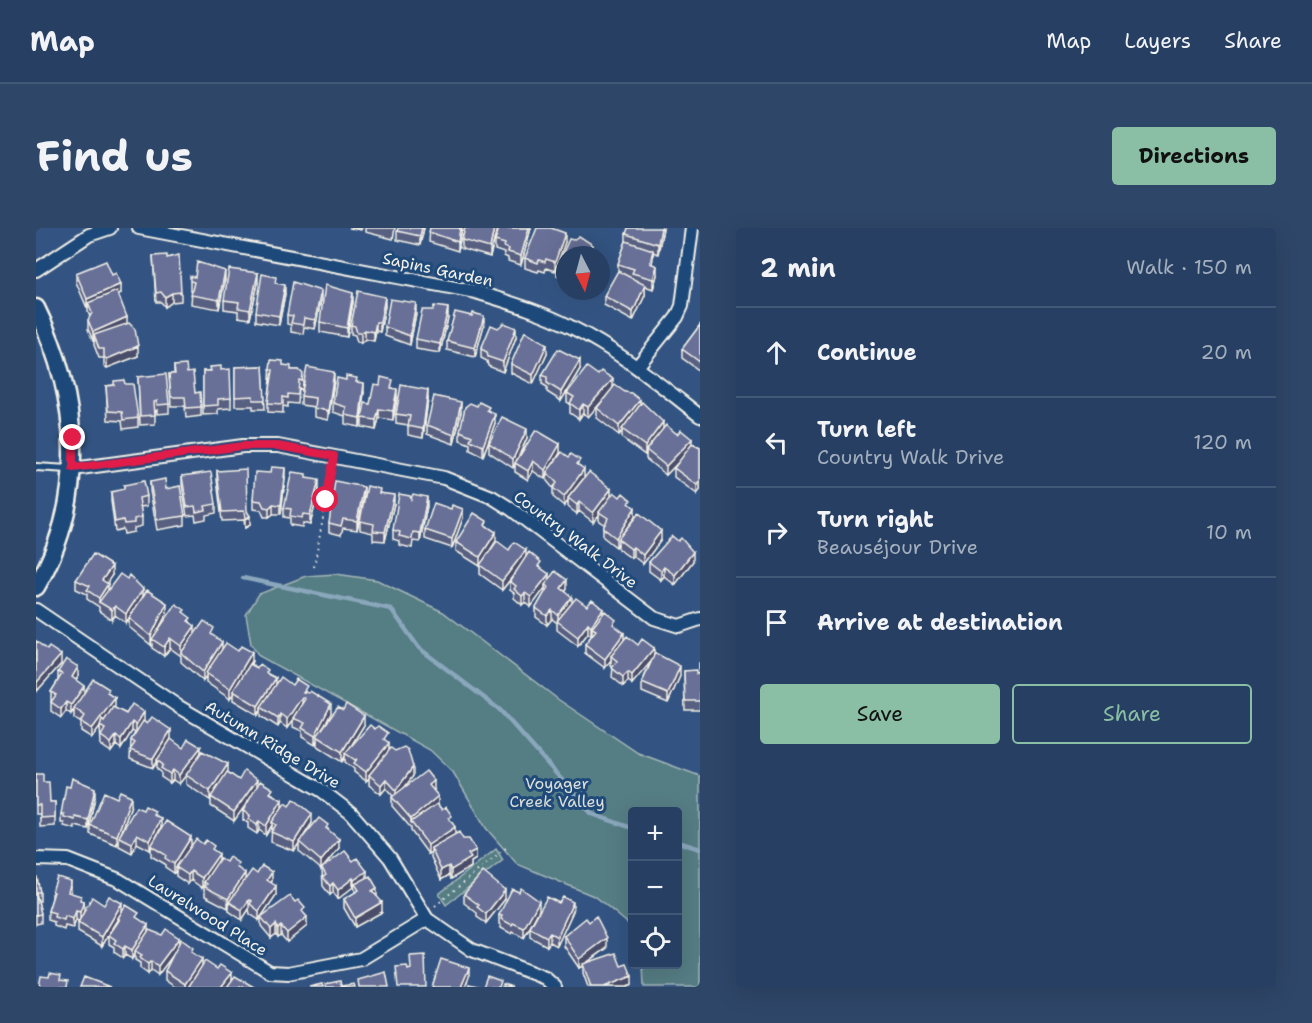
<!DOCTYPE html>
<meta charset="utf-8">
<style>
:root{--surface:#263f62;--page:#2e4668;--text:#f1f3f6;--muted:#a4afbe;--line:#425877;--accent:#8abfa5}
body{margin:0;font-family:"Shantell Sans",sans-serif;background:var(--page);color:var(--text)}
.controls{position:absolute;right:18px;bottom:18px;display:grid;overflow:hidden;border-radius:6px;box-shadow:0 6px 24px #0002}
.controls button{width:54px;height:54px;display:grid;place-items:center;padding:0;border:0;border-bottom:2px solid var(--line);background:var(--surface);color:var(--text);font:30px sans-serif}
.compass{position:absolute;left:520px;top:18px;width:54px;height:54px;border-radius:50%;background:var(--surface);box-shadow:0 6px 24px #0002;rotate:174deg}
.stop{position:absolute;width:18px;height:18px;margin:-14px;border:4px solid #e11d48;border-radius:50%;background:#fff}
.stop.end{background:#e11d48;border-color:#fff;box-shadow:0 2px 6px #0008}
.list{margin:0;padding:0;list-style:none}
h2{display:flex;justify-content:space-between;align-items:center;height:78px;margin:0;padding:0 24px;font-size:26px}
h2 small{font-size:20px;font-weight:400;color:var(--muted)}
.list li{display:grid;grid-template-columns:39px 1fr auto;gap:18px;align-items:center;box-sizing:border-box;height:90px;padding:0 24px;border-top:2px solid var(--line)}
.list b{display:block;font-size:22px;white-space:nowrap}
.list p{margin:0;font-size:20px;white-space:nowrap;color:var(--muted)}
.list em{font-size:20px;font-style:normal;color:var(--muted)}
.actions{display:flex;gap:12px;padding:18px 24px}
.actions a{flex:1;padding:14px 0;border:2px solid var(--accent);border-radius:6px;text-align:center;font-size:21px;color:var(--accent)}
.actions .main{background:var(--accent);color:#111}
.icon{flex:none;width:33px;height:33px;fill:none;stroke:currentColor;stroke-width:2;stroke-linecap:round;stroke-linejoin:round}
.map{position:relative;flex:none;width:664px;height:759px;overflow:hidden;border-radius:6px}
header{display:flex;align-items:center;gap:36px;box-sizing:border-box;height:84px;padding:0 30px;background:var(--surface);border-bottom:2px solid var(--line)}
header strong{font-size:28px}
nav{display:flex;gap:33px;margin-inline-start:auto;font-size:21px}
.intro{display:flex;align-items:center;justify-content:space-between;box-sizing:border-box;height:144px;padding:0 36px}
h1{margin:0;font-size:42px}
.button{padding:15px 27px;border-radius:6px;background:var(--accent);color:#111;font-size:21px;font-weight:700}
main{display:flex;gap:36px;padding:0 36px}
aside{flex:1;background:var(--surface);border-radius:6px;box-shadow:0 6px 24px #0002}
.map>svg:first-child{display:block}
.green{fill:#557d84;stroke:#a4b7b6;stroke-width:1.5}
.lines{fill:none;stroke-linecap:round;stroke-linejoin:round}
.stream{stroke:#8aa7bc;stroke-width:4.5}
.lane-casing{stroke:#f4f1e8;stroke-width:10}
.street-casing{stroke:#f4f1e8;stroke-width:16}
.secondary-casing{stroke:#f4f1e8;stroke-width:21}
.path{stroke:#f4f1e8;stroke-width:2;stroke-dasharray:1.5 4.5;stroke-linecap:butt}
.lane{stroke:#1f4a7a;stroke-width:6}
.street{stroke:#1f4a7a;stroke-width:12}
.secondary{stroke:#1f4a7a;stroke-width:16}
.wall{fill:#596082;stroke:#f4f1e8;stroke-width:1.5}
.shaded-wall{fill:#484e6a;stroke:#f4f1e8;stroke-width:1.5}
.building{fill:#677097;stroke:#f4f1e8;stroke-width:1.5}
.route{stroke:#e11d48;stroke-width:8}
.labels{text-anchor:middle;stroke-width:6;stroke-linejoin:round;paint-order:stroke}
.street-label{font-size:16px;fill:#f4f1e8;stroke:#1f4a7a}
.park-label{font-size:16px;fill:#dce0d9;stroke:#1f4a7a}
</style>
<header>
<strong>Map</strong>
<nav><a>Map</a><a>Layers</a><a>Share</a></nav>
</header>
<div class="intro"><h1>Find us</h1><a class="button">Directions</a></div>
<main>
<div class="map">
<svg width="664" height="759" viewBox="0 0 664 759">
<rect width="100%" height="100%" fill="#335482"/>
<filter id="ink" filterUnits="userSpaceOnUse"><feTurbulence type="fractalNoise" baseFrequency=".0167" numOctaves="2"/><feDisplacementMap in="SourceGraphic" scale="12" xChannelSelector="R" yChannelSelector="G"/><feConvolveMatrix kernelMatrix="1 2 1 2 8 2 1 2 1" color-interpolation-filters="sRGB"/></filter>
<g filter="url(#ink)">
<path class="green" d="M300,346L341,352L407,384L523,472L602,525L664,548V759H608L607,737L642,736V584H596V699L560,669L481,636L450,600L417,544L394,522L223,428L215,416L210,387L223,366L270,348Z
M460,621L467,632L410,677L403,666Z"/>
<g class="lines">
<path class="stream" d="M207,350L355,381L383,420L464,482L556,586L596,600
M642,614L664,621"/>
<g class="lane-casing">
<path id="lane" d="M0,239L32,241"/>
</g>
<g class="street-casing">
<path id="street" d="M103,0L440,64C472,74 504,83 535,99C582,122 623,156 664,188
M0,42L53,7L74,0
M601,139L641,89L646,78L656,0
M37,241L207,218H242L408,250L456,269L475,281L618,390L643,398L664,391
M0,382L143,479L285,562L315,585L354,630L391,691L436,722L509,750L519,759
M0,631L32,632L83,652L234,744L252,745L325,731L391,691"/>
</g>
<g class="secondary-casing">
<path id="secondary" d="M0,80C44,169 52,271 0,359"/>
</g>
<path class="path" d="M278,339L296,242
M399,678L471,619"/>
<use href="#lane" class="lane"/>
<use href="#street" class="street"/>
<use href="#secondary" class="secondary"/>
</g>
<path class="wall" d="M313,0H326L325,2Z
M329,0H359L357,11L329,4Z
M388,0L384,17L361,12V3Z
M394,0H426L422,23L393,14Z
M429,0H461L454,29L426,21V12Z
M463,0H495L485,37L472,33V30L468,28V25L459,22V13Z
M627,0L622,26L617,24L616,36L621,47L617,61L609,58V67L597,93L568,77V68L582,43V36L590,13V6Z
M529,14L519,43L510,40L509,44L503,42L502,44L489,40V30Z
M529,27V50L521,48V39Z
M117,28L131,30L145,64V73L136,74L129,79L125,74H120Z
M40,45L76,47L85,65L82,66L91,96L102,128L71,140L68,138V130H63L58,117V113H57L52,101V92L54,89L52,84V80H51L40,54Z
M159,49L189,52L183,81L155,76L156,63H154V53Z
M222,55L214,91L202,89V83L188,81V72Z
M240,56L249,66L243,97L220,93V84Z
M285,72L279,101L268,99L267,106L255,104V97L251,96V87Z
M317,74L311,109L284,104V94Z
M349,78L344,104L340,103L338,113L329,111L325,115L321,114L319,107L315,106V97Z
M380,85L374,117L349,108V99Z
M412,90L404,125L380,121V111Z
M448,97L439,129L411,122V113Z
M664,97V143L646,130V121Z
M480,109L467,144L452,138L451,133L445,130V121Z
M511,125L497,156L475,145V136Z
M235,132L247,137L255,142H263L267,155L266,162L263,161L262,176L252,175V179L247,178V185L232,184V175L235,151H234Z
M138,138L151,145L165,179V188L150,190L149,178H135L133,146H138Z
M227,138L229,181H217V178H199V139Z
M544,141L525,173L511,164V159L506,156V147Z
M185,142L195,170V180L182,181V186L167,187V143Z
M102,149L133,176V185L121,186V182L119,183V196L104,197Z
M298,153L292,192L278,189V179L265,177V168Z
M321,154L328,164L324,199L309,196V188L297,184V175Z
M89,156L102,190V199L87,201L86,193L72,192L70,158Z
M577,159L604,177L627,201L641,206L664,220V262L661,266L638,249V240L642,235L630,247L610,231V225L609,227L586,210V203L583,207L561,190V180L570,168L552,189L547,185L543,191L534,185V176L531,174V165Z
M357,160L361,170L357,192L343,190L340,202L326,199V190L334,176Z
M392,171L387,210L372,207V197L360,195V186Z
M453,183L459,195L447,228L434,222V216L424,212V203Z
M425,184L418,216L391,206V197Z
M491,210L482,231L524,225L519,234L544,238L548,250L575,267L595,277L599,289L625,312L607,336L597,328L595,330L582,321V315L580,319L567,309V300L569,297L563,293V287L557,294L543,283L541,286L532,279V273L528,278L517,269V260L511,253V246L509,251L497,243L492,252L479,244V236L477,240L453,224V215Z
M181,243L211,283L214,297L209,300L208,292L186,293L181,252Z
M146,248L180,276V285L170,287V291L160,293L159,287L151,288L146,257Z
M249,250L245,286H237L233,289H228L225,282L217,281V272Z
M270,250L283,261L274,297L267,295L266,299L254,297V290L248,289V280Z
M114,254L130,261L149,288V297L121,302L114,263Z
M88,257L111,268V278L104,279L106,289V298L98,300V304L88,306L87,301L79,303L75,273V264L88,262Z
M344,265L358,276L349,313L337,312V305L324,302V293Z
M328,268L321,302L307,300L305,307L293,304V295Z
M375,271L391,278L384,314L377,313L376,320L363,317V313L357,311V302Z
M427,290L416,320L389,311V302Z
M451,298L460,313L455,320L473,322L490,328L505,340L513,352L531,361L529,364L536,375L551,378L567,385L580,399L588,412L602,417L618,427L644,448L632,475L606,464V455L615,432L596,456L592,453L587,458L576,449L577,439L575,438V432L569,440L549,425V416L556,407V405L555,407L552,405L542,418L521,402V395L516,391L511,397L500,389V380L509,364V360L495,379L489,374L486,377L478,370V365L474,362V353L476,350L466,362L444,346V338L420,323V314Z
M657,333L639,357L628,348L625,352L613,343V334Z
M76,347L70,355L72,362L107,369L131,385L123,400L149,386L155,395L159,405L178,409L186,421L216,433L215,436L232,446L240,457H256L271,465L295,485L287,500L328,497L315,518L352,514L353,523L377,548L368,560L398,562L397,563L402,577L416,594L419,606L440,631L435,634V639L415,651L413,647L405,652L395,629V624L392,626L375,603V600L356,578V569L357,568L350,560L345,566L333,557V550L330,553L318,544V541L309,534V528L306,534L281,518V512L279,517L266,509V503L257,499V492L251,500L244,495L242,499L225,488V482L222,487L197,472V466L194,471L170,454V448L167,453L145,434V428L134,420L128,428L116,420V415L115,417L93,399V390L90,395L79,387L76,392L63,383V379L51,371V366L40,361V352Z
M0,413L25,436L1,463L0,462Z
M664,435V482H649L648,443L660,446H663Z
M22,444L42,448L40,452L48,466H73L78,480L108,494L147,520L165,525L203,552L221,559L237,566L246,580L276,595L266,611L292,601L303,620L288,638L331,649L341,669L346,684L319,699L308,680V671L319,665V661H318L317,659L302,671L297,664L294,667L287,658L286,642L263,623V615L258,623L235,614L236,597L230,607L223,602L221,606L212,600V595L207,592V583L215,569L198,593L175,578V571L174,572L150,556V547L143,556L137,552L134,555L125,549V544L121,541V534L117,540L94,531L95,512L99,505L96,503L85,521L80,517L75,524L65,517L64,499L56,510L45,503V495L38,490V482L35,486L30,483L25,490L15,483V464L22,453Z
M0,546L7,554L14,574H19V598L4,599V586H0Z
M59,569L52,601L39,598V601L28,598V595H25V586Z
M95,577L85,606L119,587L125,599L118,613L155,618L151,624L178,623L183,632L202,640L209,652L236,653L235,655L240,667L223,692L214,686L213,681L206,692L193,683V677L192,680L169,668V664L168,663V657L166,660L155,652L152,656L140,648V643L138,645L129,639V636L115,628V620L114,622L101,615L96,625L83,618V611L81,617L54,606V597Z
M0,649L4,664V673H2L5,686V695L0,696Z
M16,663H35L34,664L45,673L48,683L46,687L68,677L86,683L103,691L112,703L143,715L157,726L166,738L196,752L218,759H139L129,752V743L137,726L122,747L115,742L112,746L104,740V735L99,732V726L96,731L89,727L87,730L78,724V719L73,716V707L82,694V692L66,718L42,704V695L43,693L40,692L37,700L29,698L28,702L18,698V694L12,692V683L16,670Z
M428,666L469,671L450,695L441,689V685L428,675Z
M503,682L488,710L477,704L476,706L465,700V697L463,696V687Z
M537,683L521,718L514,714L511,718L494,709V700Z
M269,687L271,698L251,714L245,707L242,709L240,706L235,710L225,698V689Z
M528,708L571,720L551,735L585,738L596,757L591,759H552L547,745V738L543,740L528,718Z"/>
<path class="shaded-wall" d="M386,0H388L384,17V8Z
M424,0H426L422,23V14Z
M458,0H461L454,29V20Z
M493,0H495L485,37V28Z
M625,0H627L622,26V16Z
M529,5V14L519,43V34Z
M557,17V27H553Z
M617,22V31L614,44V35Z
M621,38V47L617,61V51Z
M189,43V52L183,81V72Z
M222,45V55L214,91V82Z
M85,56V65L54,79L52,75V80H51V71Z
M249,57V66L243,97V88Z
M609,57V67L597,93V84Z
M285,63V72L279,101V92Z
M136,65V74L129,79V69Z
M317,65V74L311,109V100Z
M349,69V78L344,104V94Z
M380,75V85L374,117V108Z
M412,80V90L404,125V116Z
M448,88V97L439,129V120Z
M91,89V98L58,107V113H57V104Z
M340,94V103L338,113V104Z
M480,100V109L467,144V134Z
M329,102V111L325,115V105Z
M511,116V125L497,156V147Z
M102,118V128L71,140V131Z
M544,132V141L525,173V164Z
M298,144V153L292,192V183Z
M577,151V161L552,189V179Z
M328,155V164L324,199V190Z
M361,161V170L357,192V183Z
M392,162V171L387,210V201Z
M604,172V181L586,201V203L583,207V198Z
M425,174V184L418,216V207Z
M547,176V185L543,191V182Z
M343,181V190L340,202V192Z
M459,186V195L447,228V218Z
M627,194V203L610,222V225L609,227V218Z
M491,201V210L477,240V231Z
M656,211V220L630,247V238Z
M524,216V225L512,245L511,244V246L509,251V242Z
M497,233V243L492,252V243Z
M249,240V250L245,286V277Z
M548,241V250L532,270V273L528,278V269Z
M283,252V261L274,297V287Z
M664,253V262L661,266V257Z
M328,259V268L321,302V293Z
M575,261V271L563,284V287L557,294V285Z
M358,267V276L349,313V304Z
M391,269V278L384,314V305Z
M543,274V283L541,286V277Z
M237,276V286L233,289V280Z
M599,280V289L582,311V315L580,319V310Z
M427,281V290L416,320V311Z
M214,288V297L209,300V291Z
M625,303V312L607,336V327Z
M460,304V313L444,338V329Z
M597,319V328L595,330V321Z
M490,322V331L466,362V353Z
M657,324V333L639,357V347Z
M76,338V347L66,362V352Z
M628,339V348L625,352V343Z
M513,346V355L509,357V360L495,379V369Z
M531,352V361L525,369V360Z
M72,356V365L63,374V370Z
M107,361V370L90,395V386Z
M489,365V374L486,377V368Z
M536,369V379L522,394V387Z
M131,375V385L117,412L116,411L115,417V408Z
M79,378V387L76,392V382Z
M567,381V391L556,400V405L555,407V398Z
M516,382V391L511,397V388Z
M552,395V405L542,418V409Z
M159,398V407L145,425V418Z
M588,405V414L575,428V432L569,440V431Z
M134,410V420L128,428V419Z
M186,414V423L170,445V448L167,453V444Z
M618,420V430L596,456V447Z
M216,424V433L198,463H197V466L194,471V461Z
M25,427V436L1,463V454Z
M644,438V448L632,475V466Z
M42,439V448L36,459V449Z
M592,444V453L587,458V449Z
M240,450V460L225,479V482L222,487V478Z
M48,458V467L35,486V477Z
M266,469V479L257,490V492L251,500V491Z
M79,470V479L56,510V501Z
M30,474V483L25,490V481Z
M295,476V485L283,509L281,508V512L279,517V508Z
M108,484V494L100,506V497Z
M244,486V495L242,499V490Z
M328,488V497L310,526L309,525V528L306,534V524Z
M96,494V503L85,521V511Z
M135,502V511L122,533L121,532V534L117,540V531Z
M80,508V517L75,524V515Z
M353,515V524L333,547V550L330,553V544Z
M165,519V528L143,556V547Z
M192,536V546L175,569L174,572V563Z
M377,539V548L360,571V562Z
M137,542V552L134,555V546Z
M350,551V560L345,566V557Z
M221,552V561L198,593V584Z
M398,553V562L393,566V557Z
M59,560V569L52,601V592Z
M95,568V577L81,617V608Z
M402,568V577L375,594V591Z
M246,572V581L236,594V597L230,607V598Z
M276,586V595L258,623V614Z
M125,590V599L114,622V613Z
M223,593V602L221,606V597Z
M419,599V608L395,620V624L392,626V617Z
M101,606V615L96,625V615Z
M155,609V618L142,640L140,639V643L138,645V636Z
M303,611V620L285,642V633Z
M440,622V631L435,634V639L415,651V642L432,626Z
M183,626V635L168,654V657L166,660V650Z
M413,638V647L405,652V642Z
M155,643V652L152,656V647Z
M331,643V652L319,656L318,661V652Z
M236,644V653L231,661V652Z
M209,645V654L193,674V677L192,680V671Z
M317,650V659L302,671V662Z
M35,653V663L32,673V664Z
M297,655V664L294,667V658Z
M240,658V667L223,692V683Z
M341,660V669L336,663Z
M469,662V671L450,695V686Z
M213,672V681L206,692V682Z
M48,673V683L44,693V684Z
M503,673V682L488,710V700Z
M346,674V684L319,699V690Z
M537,674V683L521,718V709Z
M86,675V684L82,690V692L66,718V709Z
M40,683V692L37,700V691Z
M271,689V698L251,714V705Z
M240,696V706L235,710V701Z
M112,697V706L99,723V726L96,731V722Z
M245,698V707L242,709V700Z
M514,705V714L511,718V709Z
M143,710V719L122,747V738Z
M571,710V720L543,740V731Z
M89,718V727L87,730V721Z
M166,731V741L153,759H149V756Z
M115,733V742L112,746V736Z
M433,740V749L429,759H425Z
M196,745V754L192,759H185Z
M596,748V757L591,759H568Z"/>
<path class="building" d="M362,0H386L384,8L361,3Z
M394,0H424L422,14L393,4Z
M429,0H458L454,20L426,12Z
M463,0H493L485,28L472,24L473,21L468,19L469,16L459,13Z
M501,0H515L529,5L519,34L510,31L509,34L503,32L502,35L489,30Z
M592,0H625L622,16L590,6Z
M543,8L557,17L553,27H529V41L521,39L533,11L537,12Z
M590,13L617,22L614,35L621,38L617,51L596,45L598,41L582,36Z
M131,27V30L143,27L145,64L136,65L129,69L125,64L120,65L117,28Z
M70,33L76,47L80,45L85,56L51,71L40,45Z
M161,34L189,43L183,72L155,67L158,54L154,53V48L159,49Z
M193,41L222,45L214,82L202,80L203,74L188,72Z
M582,43L609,57L597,84L568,68Z
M226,46L240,49L239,55L249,57L243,88L220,84Z
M257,54L285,63L279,92L268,90L267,97L255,95L257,88L251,87Z
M289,57L317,65L311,100L284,94Z
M81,63L91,89L57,104L52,92L56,85L52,75Z
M322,63L349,69L344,94H340L338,104L329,102L325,105H321L319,98L315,97Z
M354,71L380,75L374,108L349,99Z
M398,78L412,80L404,116L380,111L386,82H397Z
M419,84L436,88L437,85L448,88L439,120L411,113Z
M93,95L99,101L102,118L71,131L68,129V121H63L58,107Z
M468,95L480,100L467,134L452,129L451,124L445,121L455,97L462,100Z
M664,97V134L646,121Z
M489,103L511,116L497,147L475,136Z
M522,121L544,132L525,164L511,155V149L506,147Z
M235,132L247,133V137L255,138V142H263L267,146L266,153L263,152L262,167L252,166V170L247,169V176L232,175L237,142L234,141Z
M150,137L151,145L157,144L159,165L164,164L165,179L150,180L149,169H135L133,146H139L138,138Z
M185,138V142L194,141L195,170L182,171V177L167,178V143H175L174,139Z
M227,138L229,172H217V168L199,169V139Z
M271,139L298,144L292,183L278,180L279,170L265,168Z
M551,139L562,147L565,143L577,151L552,179L547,176L543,182L534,175L538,169L531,165Z
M130,146L133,176L121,177V173L118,174L119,187L104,188L102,149Z
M310,148L321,150L320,154L328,155L324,190L309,187L310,179L297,175L301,150L310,152Z
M345,149L357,152L355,160L361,161L357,183L343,181L340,192L326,190L329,175L334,176L338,156L344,157Z
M88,152L89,156H97L102,190L87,192L86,184L72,183L70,158L78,157V153Z
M365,157L392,162L387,201L372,198L374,188L360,186Z
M579,157L589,164L595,165L604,172L583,198L561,180Z
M398,168L425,174L418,207L391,197Z
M443,174L453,179L451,182L459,186L447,218L434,212L436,208L424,203L429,179L434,175L441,178Z
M606,174L627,194L609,218L586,201Z
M466,189L491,201L477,231L453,215Z
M630,197L641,206L645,202L656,211L630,238L610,222Z
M500,202L524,216L509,242L497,233L492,243L479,235Z
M656,216L664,220V253L661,257L638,240Z
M526,224L533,229L535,226L544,232L541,236L548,241L528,269L517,260L521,255L511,244Z
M235,239L249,240L245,277L237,276L233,280L228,279L225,273L217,272L219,244L234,245Z
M210,241L211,283L214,288L209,291L208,283L186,284L181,243Z
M175,244L180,276L169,278L170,282L160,284L159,278L151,279L146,248Z
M256,244L270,246V250L283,252L274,287L267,286L266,290L254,288L255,281L248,280L255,247Z
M553,244L575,261L557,285L543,274L541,277L532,270Z
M129,251L130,261L144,258L149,288L121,292L114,254Z
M108,253L111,268L103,270L106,289L98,291V295L88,296L87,292L79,294L75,264L88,261V257Z
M299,253L328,259L321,293L307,291L305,298L293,295Z
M331,258L344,261L343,265L358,267L349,304L337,303L338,296L324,293Z
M578,264L584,269L587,265L595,272L593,275L599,280L580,310L567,300L572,290L563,284Z
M363,266L374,268L375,271L377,266L391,269L384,305L377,304L376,311L363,308L364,304L357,302Z
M398,275L415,281L416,277L427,281L416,311L389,302Z
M438,285L451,293L449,297L460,304L444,329L420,314Z
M603,285L625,303L607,327L597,319L595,321L582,311Z
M636,308L642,313L645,310L657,324L639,347L628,339L625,343L613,334Z
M461,313L473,322L478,314L490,322L466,353L444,337Z
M493,324L505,334L502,338L513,346L495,369L489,365L486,368L478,361L480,358L474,353Z
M57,326L76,338L66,352L72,356L63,370L51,362L54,358L40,352Z
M519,343L531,352L525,360L536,369L522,387L516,382L511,388L500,380L512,359L509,357Z
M84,346L91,351L93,347L107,361L90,386L79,378L76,382L63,374Z
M111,362L131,375L115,408L93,390Z
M540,370L551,378L556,372L567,381L555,398L552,395L542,409L521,393Z
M140,376L149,382L147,384L155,390L152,393L159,398L145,418L134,410L128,419L116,411Z
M569,383L580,392L577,396L588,405L569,431L549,416L560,402L556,400Z
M168,393L178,400L175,406L186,414L167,444L145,425Z
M591,408L602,417L606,411L618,420L596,447L592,444L587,449L576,440L581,433L575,428Z
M0,413L11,422L13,419L25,427L1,454L0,453Z
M190,415L202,423L205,418L216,424L194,461L170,445Z
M619,425L644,438L632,466L606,455Z
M30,431L42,439L36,449L48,458L35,477L30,474L25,481L15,474L20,467L15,464L26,446L22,444Z
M663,435H664V473H649L648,443L660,442V446H663Z
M214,436L221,440L224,436L232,442L230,445L240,450L222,478L197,463Z
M245,449L256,457L260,451L271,458L267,464L273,465L274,463L295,476L279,508L266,500L269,495L257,490L269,471L266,469L251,491L244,486L242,490L225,479Z
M57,451L73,461L71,465L79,470L56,501L45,494L49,488L38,480Z
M96,476L108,484L100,497L96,494L85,511L80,508L75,515L65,508L69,501L64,498L66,491L68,493L77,479L90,486Z
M310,476L328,488L306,524L281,508L302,479L307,482Z
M116,489L135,502L117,531L94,522L99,515L95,512L107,493L111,496Z
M334,497L339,501L342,498L352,505L348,511L353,515L330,544L318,535L321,531L319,532L309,525Z
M135,511L147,520L152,511L165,519L143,547L137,542L134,546L125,540L127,537L121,532Z
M368,519L372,522L377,539L360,562L350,551L345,557L333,547L355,520L359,523Z
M166,523L192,536L174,563L150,547Z
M208,543L221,552L198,584L175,569L191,544L203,552Z
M390,543L398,553L393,557L402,568L375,591L356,569Z
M0,546H7V554H13L14,574H19V589L4,590V577H0Z
M36,550L59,560L52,592L39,589V592L28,589V586H25L30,558L34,559Z
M224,553L237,561L234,565L246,572L230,598L223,593L221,597L212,591L214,587L207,583Z
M84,563L95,568L81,608L54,597L68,564L81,570Z
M258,571L276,586L258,614L235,604L240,597L236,594L249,575L253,578Z
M401,576L406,582L410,579L416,588L413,590L419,599L392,617L375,594Z
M109,578L119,583L117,587L125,590L114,613L101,606L96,615L83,609L100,579L107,582Z
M283,590L292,597L290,600L303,611L285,633L263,614Z
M130,593L155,609L138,636L129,630L130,627L115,618Z
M423,604L427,611H433L440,622L432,626L435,630L415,642L413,638L405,642L395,620Z
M160,611L167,616L170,612L178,618L176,621L183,626L166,650L155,643L152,647L140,639Z
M309,623L317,633L321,630L331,643L318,652L317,650L302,662L297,655L294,658L287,649L290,647L286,640Z
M193,629L202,635L200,639L209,645L192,671L169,659L171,656L168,654L184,630L190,634Z
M226,638L236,644L231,652L240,658L223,683L214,676L216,673L213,672L206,682L193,674L216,642L221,646Z
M447,644L469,662L450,686L441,679L443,677L428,666Z
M334,648L341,660L336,663L346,674L319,690L308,671L323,662L319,656Z
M0,649H1L4,664H0L5,686L0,687Z
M21,649L35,653L32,664L45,668L44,672L48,673L44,684L40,683L37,691L29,688L28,692L18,689L19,685L12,683L18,664L16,663Z
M485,660L503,673L488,700L477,695L476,697L465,691L466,688L463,687L476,661L483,664Z
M73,668L86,675L66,709L42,695L56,669L68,677Z
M254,668L259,674L262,672L269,680L266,683L271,689L251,705L245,698L242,700L240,696L235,701L225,689Z
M511,669L523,675L527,669L537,674L521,709L514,705L511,709L494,700Z
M90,677L103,685L100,689L112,697L96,722L89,718L87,721L78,715L80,712L73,707L84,691L82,690Z
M560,688L571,710L543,731L528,708L550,690L553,694Z
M130,701L143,710L122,738L115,733L112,736L104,730L106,727L99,723L113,702L126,707Z
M145,711L157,720L155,724L166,731L149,756L129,743Z
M580,725L585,738L591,736L596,748L568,759H555L547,736Z
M389,727L390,759H362L360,739L371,738L372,742L375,741L374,728Z
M405,731L433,740L425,759H396Z
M169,733L181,741L184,737L196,745L185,759H154L153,758Z
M350,744L353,759H323L322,752Z
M14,745L25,747L24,752L32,753L31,759H3L5,748L13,749Z
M199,748L218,759H191Z
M451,748L465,753L463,759H447Z
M48,749L74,759H44Z
M304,753L305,758L318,756L319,759H290L289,756Z
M286,756L287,759H273Z
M433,756L446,759H432Z
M467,756L476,759H466Z"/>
</g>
<g class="lines" filter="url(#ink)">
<path class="route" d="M37,210V240L207,218H242L298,228L290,272"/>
</g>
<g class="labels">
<g class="street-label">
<text transform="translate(402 41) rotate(12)" y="6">Sapins Garden</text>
<text transform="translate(540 311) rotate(37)" y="6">Country Walk Drive</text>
<text transform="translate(237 516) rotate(31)" y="6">Autumn Ridge Drive</text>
<text transform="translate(172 687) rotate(32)" y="6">Laurelwood Place</text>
</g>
<g class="park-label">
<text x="521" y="561">Voyager<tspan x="521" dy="18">Creek Valley</tspan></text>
</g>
</g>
</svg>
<div class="controls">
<button>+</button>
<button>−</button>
<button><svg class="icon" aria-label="locate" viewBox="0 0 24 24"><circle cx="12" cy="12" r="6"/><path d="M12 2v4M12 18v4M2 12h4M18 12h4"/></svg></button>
</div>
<svg class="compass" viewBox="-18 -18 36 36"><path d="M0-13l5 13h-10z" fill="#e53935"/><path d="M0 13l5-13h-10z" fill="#a4afbe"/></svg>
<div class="stop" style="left:290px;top:272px"></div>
<div class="stop end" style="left:37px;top:210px"></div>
</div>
<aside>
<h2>2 min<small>Walk · 150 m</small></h2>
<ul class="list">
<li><svg class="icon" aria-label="ahead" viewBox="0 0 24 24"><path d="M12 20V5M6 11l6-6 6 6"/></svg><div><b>Continue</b></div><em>20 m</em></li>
<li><svg class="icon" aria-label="left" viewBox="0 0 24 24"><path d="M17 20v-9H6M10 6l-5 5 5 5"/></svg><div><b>Turn left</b><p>Country Walk Drive</p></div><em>120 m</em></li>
<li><svg class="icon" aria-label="right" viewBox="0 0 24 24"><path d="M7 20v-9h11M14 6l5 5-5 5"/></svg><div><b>Turn right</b><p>Beauséjour Drive</p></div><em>10 m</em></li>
<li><svg class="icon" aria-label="arrive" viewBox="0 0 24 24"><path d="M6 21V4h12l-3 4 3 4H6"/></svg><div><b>Arrive at destination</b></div></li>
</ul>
<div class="actions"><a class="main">Save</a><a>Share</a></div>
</aside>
</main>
